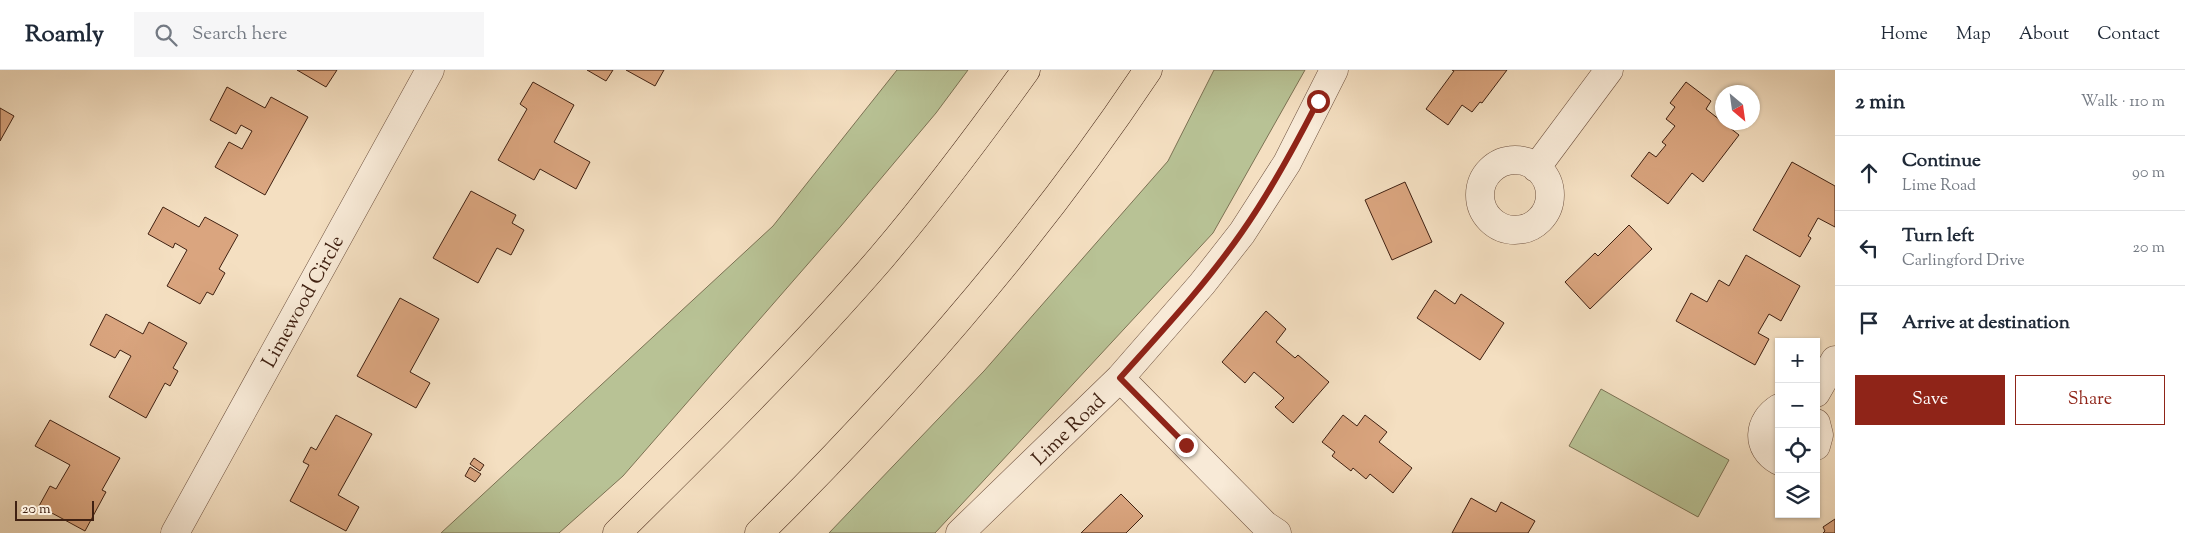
<!DOCTYPE html>
<meta charset="utf-8">
<style>
:root{--surface:#fff;--page:#f6f6f7;--text:#1f2937;--muted:#747a83;--line:#e0e1e3;--accent:#8f2418}
body{margin:0;font-family:"Sorts Mill Goudy",serif;background:var(--page);color:var(--text)}
.controls{position:absolute;right:15px;bottom:15px;display:grid;overflow:hidden;border-radius:0px;box-shadow:0 1px 4px #0004}
.controls button{width:45px;height:45px;display:grid;place-items:center;padding:0;border:0;border-bottom:1px solid var(--line);background:var(--surface);color:var(--text);font:25px sans-serif}
.compass{position:absolute;left:1715px;top:15px;width:45px;height:45px;border-radius:50%;background:var(--surface);box-shadow:0 1px 4px #0004;rotate:151deg}
.scale{position:absolute;left:15px;bottom:12px;width:79px;box-sizing:border-box;padding-left:5px;border:2px solid #402112;border-top:0;font-size:14px;line-height:18px;white-space:nowrap;color:#402112;-webkit-text-stroke:4px #f8ead7;paint-order:stroke}
.stop{position:absolute;width:15px;height:15px;margin:-11px;border:4px solid #8f2418;border-radius:50%;background:#fff}
.stop.end{background:#8f2418;border-color:#fff;box-shadow:0 1px 5px #0008}
.list{margin:0;padding:0;list-style:none}
h2{display:flex;justify-content:space-between;align-items:center;height:65px;margin:0;padding:0 20px;font-size:21px}
h2 small{font-size:16px;font-weight:400;color:var(--muted)}
.list li{display:grid;grid-template-columns:32px 1fr auto;gap:15px;align-items:center;box-sizing:border-box;height:75px;padding:0 20px;border-top:1px solid var(--line)}
.list b{display:block;font-size:19px;white-space:nowrap}
.list p{margin:0;font-size:16px;white-space:nowrap;color:var(--muted)}
.list em{font-size:16px;font-style:normal;color:var(--muted)}
.actions{display:flex;gap:10px;padding:15px 20px}
.actions a{flex:1;padding:11px 0;border:1px solid var(--accent);border-radius:0px;text-align:center;font-size:18px;color:var(--accent)}
.actions .main{background:var(--accent);color:#fff}
.icon{flex:none;width:28px;height:28px;fill:none;stroke:currentColor;stroke-width:2;stroke-linecap:round;stroke-linejoin:round}
.map{position:relative;flex:none;width:1835px;height:463px;overflow:hidden}
header{display:flex;align-items:center;gap:30px;box-sizing:border-box;height:70px;padding:0 25px;background:var(--surface);border-bottom:1px solid var(--line)}
header strong{font-size:24px}
nav{display:flex;gap:28px;margin-inline-start:auto;font-size:18px}
.search{width:350px;height:45px;background:var(--page);display:flex;align-items:center;gap:12px;box-sizing:border-box;padding:0 18px;border-radius:0px;color:var(--muted);font-size:19px}
main{display:flex}
aside{flex:1;background:var(--surface)}
.map>svg:first-child{display:block}
.green{fill:#b8c295;stroke:#7c7254}
.building{fill:#daa57f;stroke:#402112}
.lines{fill:none;stroke-linecap:round;stroke-linejoin:round}
.minor-casing{stroke:#6d503e;stroke-width:29}
.highway-casing{stroke:#402112;stroke-width:29}
.minor{stroke:#f8ead7;stroke-width:28}
.highway{stroke:#f4dfc1;stroke-width:28}
.route{stroke:#8f2418;stroke-width:6}
.labels{text-anchor:middle;stroke-width:4.5;stroke-linejoin:round;paint-order:stroke}
.street-label{font-size:20px;fill:#402112;stroke:#f8ead7}
</style>
<header>
<strong>Roamly</strong>
<div class="search"><svg class="icon" aria-label="search" viewBox="0 0 24 24"><circle cx="10" cy="10" r="6"/><path d="M15 15l6 6"/></svg>Search here</div>
<nav><a>Home</a><a>Map</a><a>About</a><a>Contact</a></nav>
</header>
<main>
<div class="map">
<svg width="1835" height="463" viewBox="0 0 1835 463">
<rect width="100%" height="100%" fill="#f4dfc1"/>
<filter id="stains"><feTurbulence type="fractalNoise" baseFrequency=".004" numOctaves="4"/><feColorMatrix values="0 0 0 0 .2 0 0 0 0 .09 0 0 0 0 .02 0 0 0 .5 -.17"/></filter>
<radialGradient id="worn" r=".72"><stop offset=".6" stop-color="#630" stop-opacity="0"/><stop offset="1" stop-color="#630" stop-opacity=".3"/></radialGradient>
<path class="green" d="M897,0H968L936,43L841,156L623,406L559,463H441L773,156Z
M1214,0H1305L1213,163L935,463H829L984,301L1168,91Z
M1601,319L1729,390L1698,447L1569,376Z"/>
<path class="building" d="M297,0H337L326,17Z
M587,0H613L606,11Z
M626,0H664L655,16Z
M1452,0H1507L1482,33L1480,32L1472,42L1462,35L1448,55L1426,39L1454,1Z
M533,12L574,35L554,72L590,92L576,119L540,99L534,110L498,90L527,39L520,34Z
M1686,12L1711,31L1706,39L1739,65L1703,112L1692,103L1668,134L1631,106L1649,82L1656,87L1666,75L1662,72L1675,56L1666,49L1675,37L1670,33Z
M227,17L265,38L271,27L308,47L265,125L215,97L229,72L242,79L252,61L241,55L236,64L210,50Z
M0,38L14,46L0,71Z
M1792,92L1835,116V157L1818,148L1808,166L1811,168L1800,187L1753,160Z
M1405,112L1432,172L1392,190L1365,130Z
M471,121L516,145L512,153L524,160L511,185L497,178L478,213L433,188Z
M163,137L199,157L205,147L238,165L219,199L225,203L213,225L207,222L200,234L167,216L187,180L175,173L173,178L148,164Z
M1629,155L1652,179L1590,239L1565,212L1595,183L1598,186Z
M1746,185L1800,216L1781,251L1769,244L1758,263L1769,269L1755,295L1676,251L1691,223L1707,232L1719,210L1729,216Z
M1435,220L1455,234L1461,224L1504,253L1480,290L1417,248Z
M400,228L439,249L410,302L430,313L416,338L357,306Z
M1266,241L1286,259L1276,272L1295,288L1298,285L1329,312L1293,353L1275,337L1284,328L1254,302L1245,313L1222,292Z
M106,244L143,264L149,252L187,273L173,298L178,301L170,316L165,313L146,348L109,327L131,286L120,280L115,288L90,275Z
M336,345L372,364L338,425L359,437L346,461L290,431L309,395L303,392L311,377L316,380Z
M1343,345L1357,356L1365,345L1387,362L1379,372L1412,398L1393,423L1370,404L1366,409L1353,398L1351,401L1332,386L1335,382L1322,372Z
M50,350L120,388L102,420L106,422L85,461L39,436L50,416L56,419L70,395L35,376Z
M474,388L484,395L480,401L470,394Z
M470,397L481,404L475,412L465,406Z
M1121,424L1143,446L1126,463H1081Z
M1471,428L1496,442L1501,432L1535,451L1528,463H1452Z
M1835,449V463H1823L1825,461L1823,457Z"/>
<g class="lines">
<g class="minor-casing">
<path id="minor" d="M1480 125a35 35 0 1 1 70 0a35 35 0 1 1-70 0Z
M1536,98L1609,0
M1120,308L1265,455L1277,463
M1816,323L1835,290
M1779,338C1758,351 1755,378 1779,391
M1816,353L1819,365L1816,376
M175,463L430,0
M960,463L1120,308L1202,214L1242,163L1287,93L1334,0"/>
</g>
<g class="highway-casing">
<path id="highway" d="M617,463C707,374 798,284 881,188C932,128 980,64 1026,0
M759,463C903,321 1036,168 1148,0"/>
</g>
<use href="#minor" class="minor"/>
<use href="#highway" class="highway"/>
</g>
<g class="lines">
<path class="route" d="M1186,375L1120,308C1162,261 1206,214 1242,162C1271,121 1295,76 1318,31"/>
</g>
<g class="labels">
<g class="street-label">
<text transform="translate(302 231) rotate(-61)" y="7">Limewood Circle</text>
<text transform="translate(1068 359) rotate(-44)" y="7">Lime Road</text>
</g>
</g>
<rect width="100%" height="100%" filter="url(#stains)"/>
<rect width="100%" height="100%" fill="url(#worn)"/>
</svg>
<div class="controls">
<button>+</button>
<button>−</button>
<button><svg class="icon" aria-label="locate" viewBox="0 0 24 24"><circle cx="12" cy="12" r="6"/><path d="M12 2v4M12 18v4M2 12h4M18 12h4"/></svg></button>
<button><svg class="icon" aria-label="layers" viewBox="0 0 24 24"><path d="M12 4l9 5-9 5-9-5zM3 14l9 5 9-5"/></svg></button>
</div>
<svg class="compass" viewBox="-18 -18 36 36"><path d="M0-13l5 13h-10z" fill="#e53935"/><path d="M0 13l5-13h-10z" fill="#747a83"/></svg>
<div class="scale">20 m</div>
<div class="stop" style="left:1318px;top:31px"></div>
<div class="stop end" style="left:1186px;top:375px"></div>
</div>
<aside>
<h2>2 min<small>Walk · 110 m</small></h2>
<ul class="list">
<li><svg class="icon" aria-label="ahead" viewBox="0 0 24 24"><path d="M12 20V5M6 11l6-6 6 6"/></svg><div><b>Continue</b><p>Lime Road</p></div><em>90 m</em></li>
<li><svg class="icon" aria-label="left" viewBox="0 0 24 24"><path d="M17 20v-9H6M10 6l-5 5 5 5"/></svg><div><b>Turn left</b><p>Carlingford Drive</p></div><em>20 m</em></li>
<li><svg class="icon" aria-label="arrive" viewBox="0 0 24 24"><path d="M6 21V4h12l-3 4 3 4H6"/></svg><div><b>Arrive at destination</b></div></li>
</ul>
<div class="actions"><a class="main">Save</a><a>Share</a></div>
</aside>
</main>
